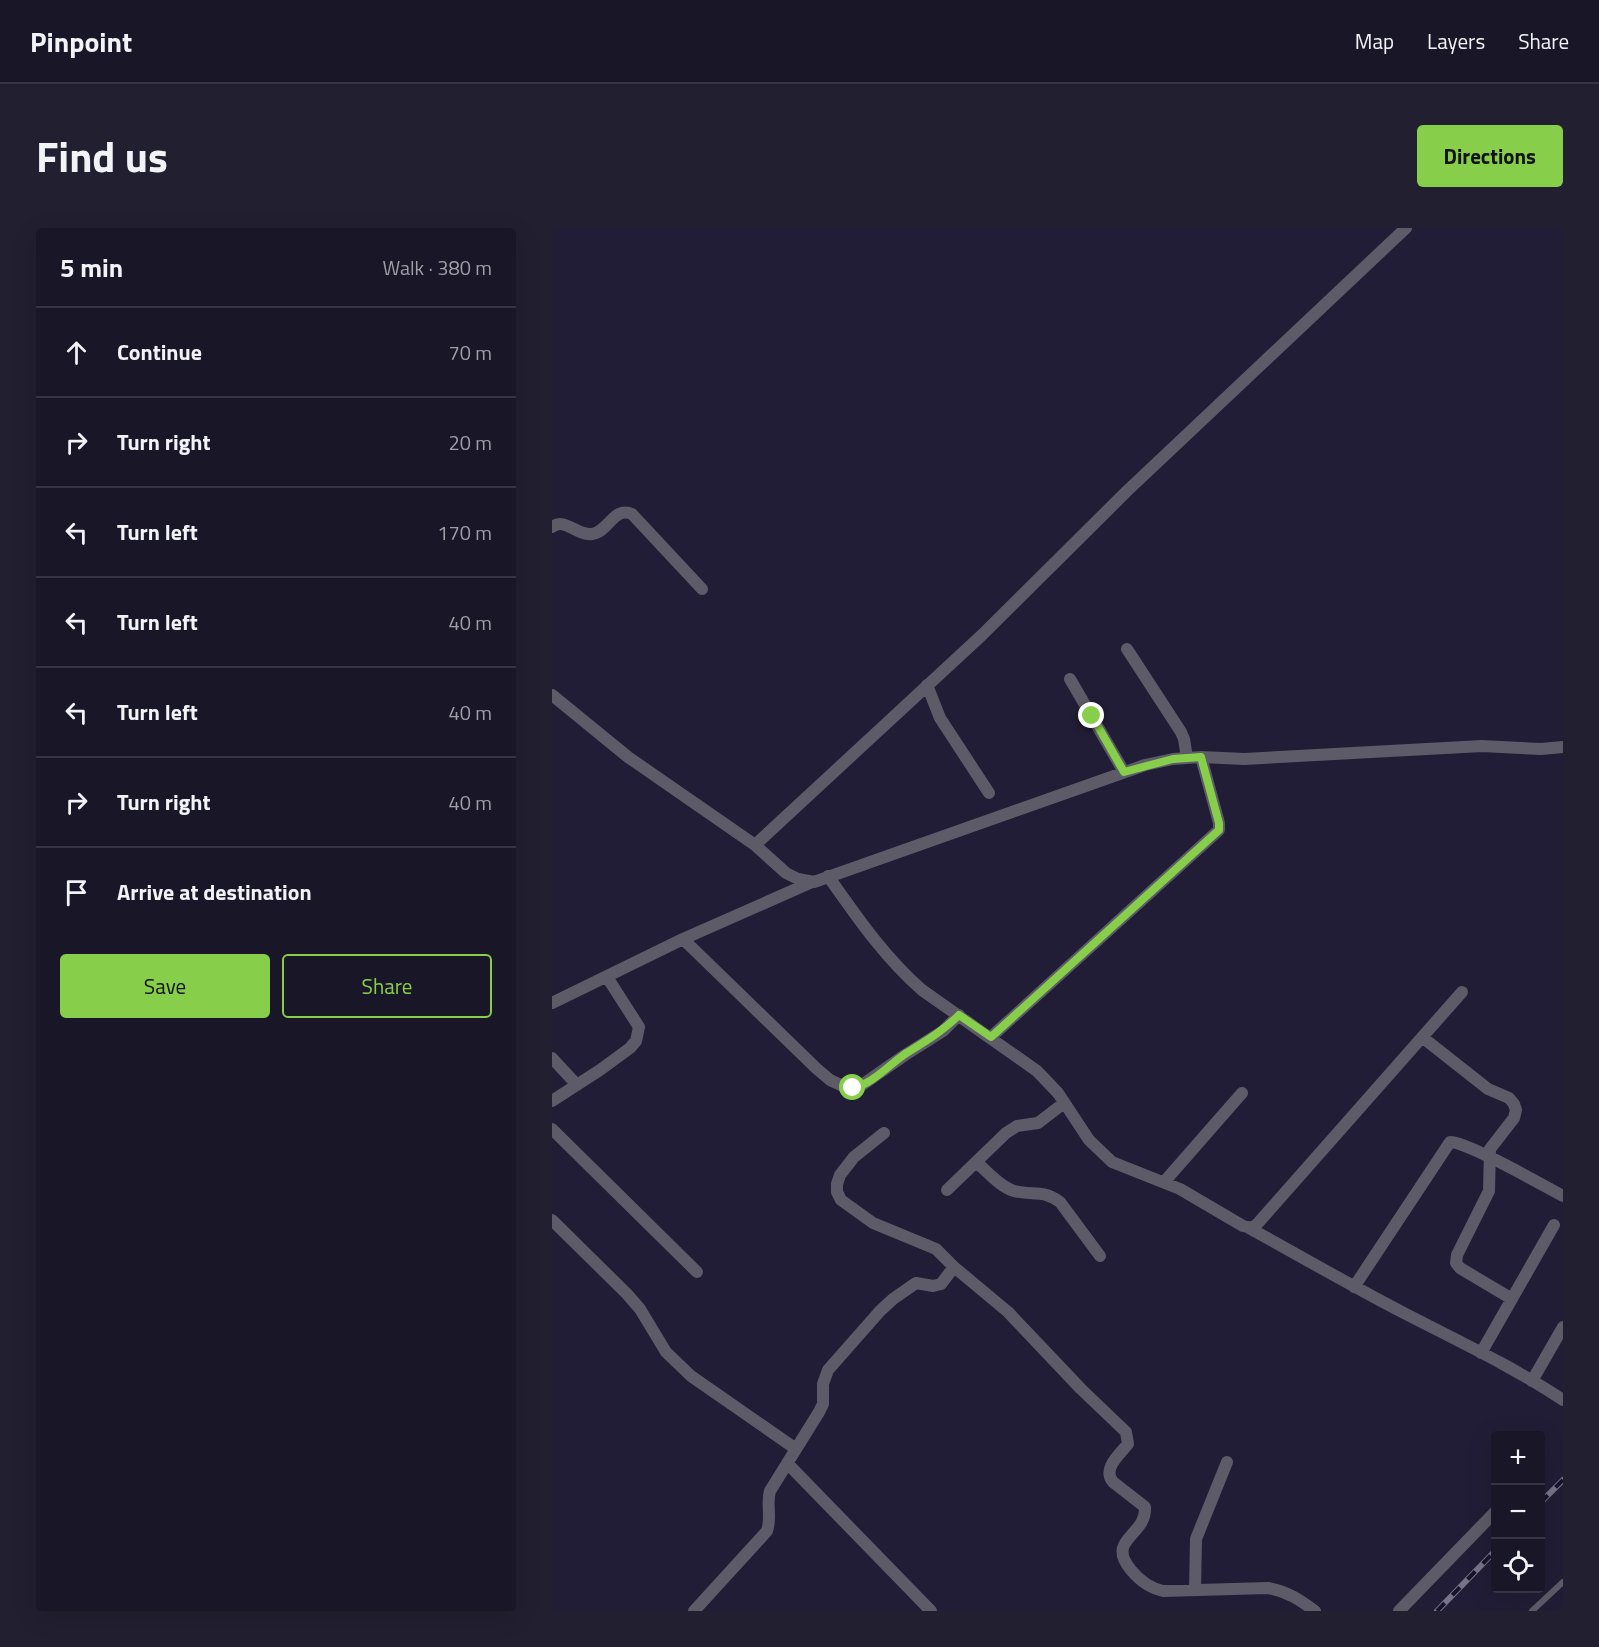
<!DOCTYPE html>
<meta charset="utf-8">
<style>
:root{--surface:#191628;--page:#221f30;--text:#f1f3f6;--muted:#9f9fa8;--line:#373545;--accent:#87cf4b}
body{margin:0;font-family:"Titillium Web",sans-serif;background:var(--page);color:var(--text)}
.controls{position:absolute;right:18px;bottom:18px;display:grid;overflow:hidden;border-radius:6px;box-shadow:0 6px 24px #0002}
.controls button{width:54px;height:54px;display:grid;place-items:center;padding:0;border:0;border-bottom:2px solid var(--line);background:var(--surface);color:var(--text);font:30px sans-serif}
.stop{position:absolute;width:18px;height:18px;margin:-14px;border:4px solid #87cf4b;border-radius:50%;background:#fff}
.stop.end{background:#87cf4b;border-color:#fff;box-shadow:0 2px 6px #0008}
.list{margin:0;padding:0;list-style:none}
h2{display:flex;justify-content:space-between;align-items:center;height:78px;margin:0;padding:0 24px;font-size:26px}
h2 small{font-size:20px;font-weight:400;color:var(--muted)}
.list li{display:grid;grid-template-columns:39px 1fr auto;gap:18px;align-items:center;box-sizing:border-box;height:90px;padding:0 24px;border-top:2px solid var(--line)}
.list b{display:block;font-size:22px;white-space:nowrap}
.list em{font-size:20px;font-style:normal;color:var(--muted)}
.actions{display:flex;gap:12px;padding:18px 24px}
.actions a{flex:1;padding:14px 0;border:2px solid var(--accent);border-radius:6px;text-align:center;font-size:21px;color:var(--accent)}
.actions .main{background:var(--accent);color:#111}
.icon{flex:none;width:33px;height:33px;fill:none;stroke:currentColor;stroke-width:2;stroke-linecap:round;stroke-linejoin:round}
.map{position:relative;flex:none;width:1011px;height:1383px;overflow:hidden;border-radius:6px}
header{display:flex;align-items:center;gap:36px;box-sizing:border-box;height:84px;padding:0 30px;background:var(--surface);border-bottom:2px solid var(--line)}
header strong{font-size:28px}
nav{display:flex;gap:33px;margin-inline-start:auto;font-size:21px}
.intro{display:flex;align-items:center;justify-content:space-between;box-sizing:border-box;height:144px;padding:0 36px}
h1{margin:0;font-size:42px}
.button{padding:15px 27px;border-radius:6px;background:var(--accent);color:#111;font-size:21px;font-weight:700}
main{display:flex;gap:36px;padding:0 36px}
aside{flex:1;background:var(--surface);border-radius:6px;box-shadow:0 6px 24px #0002}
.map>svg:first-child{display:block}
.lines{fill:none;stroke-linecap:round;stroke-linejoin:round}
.lane{stroke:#5c5b67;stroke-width:6}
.street{stroke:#5c5b67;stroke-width:12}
.rail-casing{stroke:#777489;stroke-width:6}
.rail{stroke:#18132b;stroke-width:4;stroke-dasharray:11;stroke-linecap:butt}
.route{stroke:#87cf4b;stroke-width:8}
</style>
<header>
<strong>Pinpoint</strong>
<nav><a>Map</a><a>Layers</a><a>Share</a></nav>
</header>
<div class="intro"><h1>Find us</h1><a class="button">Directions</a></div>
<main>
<aside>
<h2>5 min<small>Walk · 380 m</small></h2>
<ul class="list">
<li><svg class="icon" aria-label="ahead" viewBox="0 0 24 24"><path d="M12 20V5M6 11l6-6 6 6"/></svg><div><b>Continue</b></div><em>70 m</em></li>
<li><svg class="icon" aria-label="right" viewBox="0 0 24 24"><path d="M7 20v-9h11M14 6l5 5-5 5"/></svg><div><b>Turn right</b></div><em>20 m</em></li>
<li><svg class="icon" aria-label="left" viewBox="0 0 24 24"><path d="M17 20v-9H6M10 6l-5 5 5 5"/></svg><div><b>Turn left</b></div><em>170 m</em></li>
<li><svg class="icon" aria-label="left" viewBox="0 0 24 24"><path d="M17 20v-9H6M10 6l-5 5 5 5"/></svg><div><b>Turn left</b></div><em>40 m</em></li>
<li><svg class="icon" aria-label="left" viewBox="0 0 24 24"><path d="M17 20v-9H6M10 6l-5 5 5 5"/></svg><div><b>Turn left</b></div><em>40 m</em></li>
<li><svg class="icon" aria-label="right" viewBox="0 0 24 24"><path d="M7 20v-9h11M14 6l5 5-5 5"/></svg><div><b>Turn right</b></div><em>40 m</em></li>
<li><svg class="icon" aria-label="arrive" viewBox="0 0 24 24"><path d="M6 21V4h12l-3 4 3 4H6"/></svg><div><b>Arrive at destination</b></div></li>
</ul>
<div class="actions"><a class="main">Save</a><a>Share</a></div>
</aside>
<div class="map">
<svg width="1011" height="1383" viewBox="0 0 1011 1383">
<rect width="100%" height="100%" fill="#211d36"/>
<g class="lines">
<path class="lane" d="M980,1383L1011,1354"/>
<path class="street" d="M0,299C13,289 25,308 40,306C57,304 61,278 80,286L150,361
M575,421L629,504L632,511L635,530
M518,451L572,544
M375,457L388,490L437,565
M0,467L76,529L203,617L234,645L246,651L262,654L593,537L621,531L649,529L692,531L930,518L989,521L1011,519
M203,617L430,407L575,263L854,0
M276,648C305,689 332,729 370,762L485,843L506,865L537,912L560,934L628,961L691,998C699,1000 702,1000 707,994L910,764
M131,711L265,841L278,852L291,858L307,859L353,827L391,803L407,787
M0,775L131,711L260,654
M439,809L667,602V595L649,529
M870,809L936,861L957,870L962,876L964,882L962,890L938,921L937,963L905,1027L904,1035L908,1040L960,1071
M0,830L25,857
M0,873L48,842L78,820L84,813L87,799L55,749
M0,901L145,1044
M332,905L302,929L288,947L285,956V964L289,972L321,995L384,1021L402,1039
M424,934C435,943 448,959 462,963C481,968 490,961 508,974L548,1028
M613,953L690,865
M395,962L454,905L465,898L486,895L512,875
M0,992L75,1066L88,1081L114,1124L139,1148L244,1221
M697,1000C748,1028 798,1057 850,1084C904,1112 960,1138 1011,1172
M802,1059L898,914C916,914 990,957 1011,968
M929,1125L1002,997
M980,1153L1011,1099
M235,1235L379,1383
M643,1362L644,1311L675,1234
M142,1383L215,1303C220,1289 214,1276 218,1263L267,1184L271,1176V1156L276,1142L328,1083L341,1071L364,1055L381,1058L389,1056L402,1039L456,1084L529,1161L574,1204L576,1216C567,1227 550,1241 561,1254L593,1279C595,1308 553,1311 579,1342C588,1353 598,1360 611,1363L716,1360C735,1363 748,1372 763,1383
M847,1383L944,1283"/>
<g class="rail-casing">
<path id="rail" d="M988,1275L1011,1252
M885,1383L944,1322"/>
</g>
<use href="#rail" class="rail"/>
</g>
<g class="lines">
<path class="route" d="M301,860C320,856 337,837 353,826C372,814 390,804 407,787L439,809L667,602V595L649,529L621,531L572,544L540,488"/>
</g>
</svg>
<div class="controls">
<button>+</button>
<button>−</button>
<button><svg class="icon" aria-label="locate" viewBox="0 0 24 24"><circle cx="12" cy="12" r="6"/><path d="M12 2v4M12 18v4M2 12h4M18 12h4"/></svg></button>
</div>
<div class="stop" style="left:301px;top:860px"></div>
<div class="stop end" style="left:540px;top:488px"></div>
</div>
</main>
